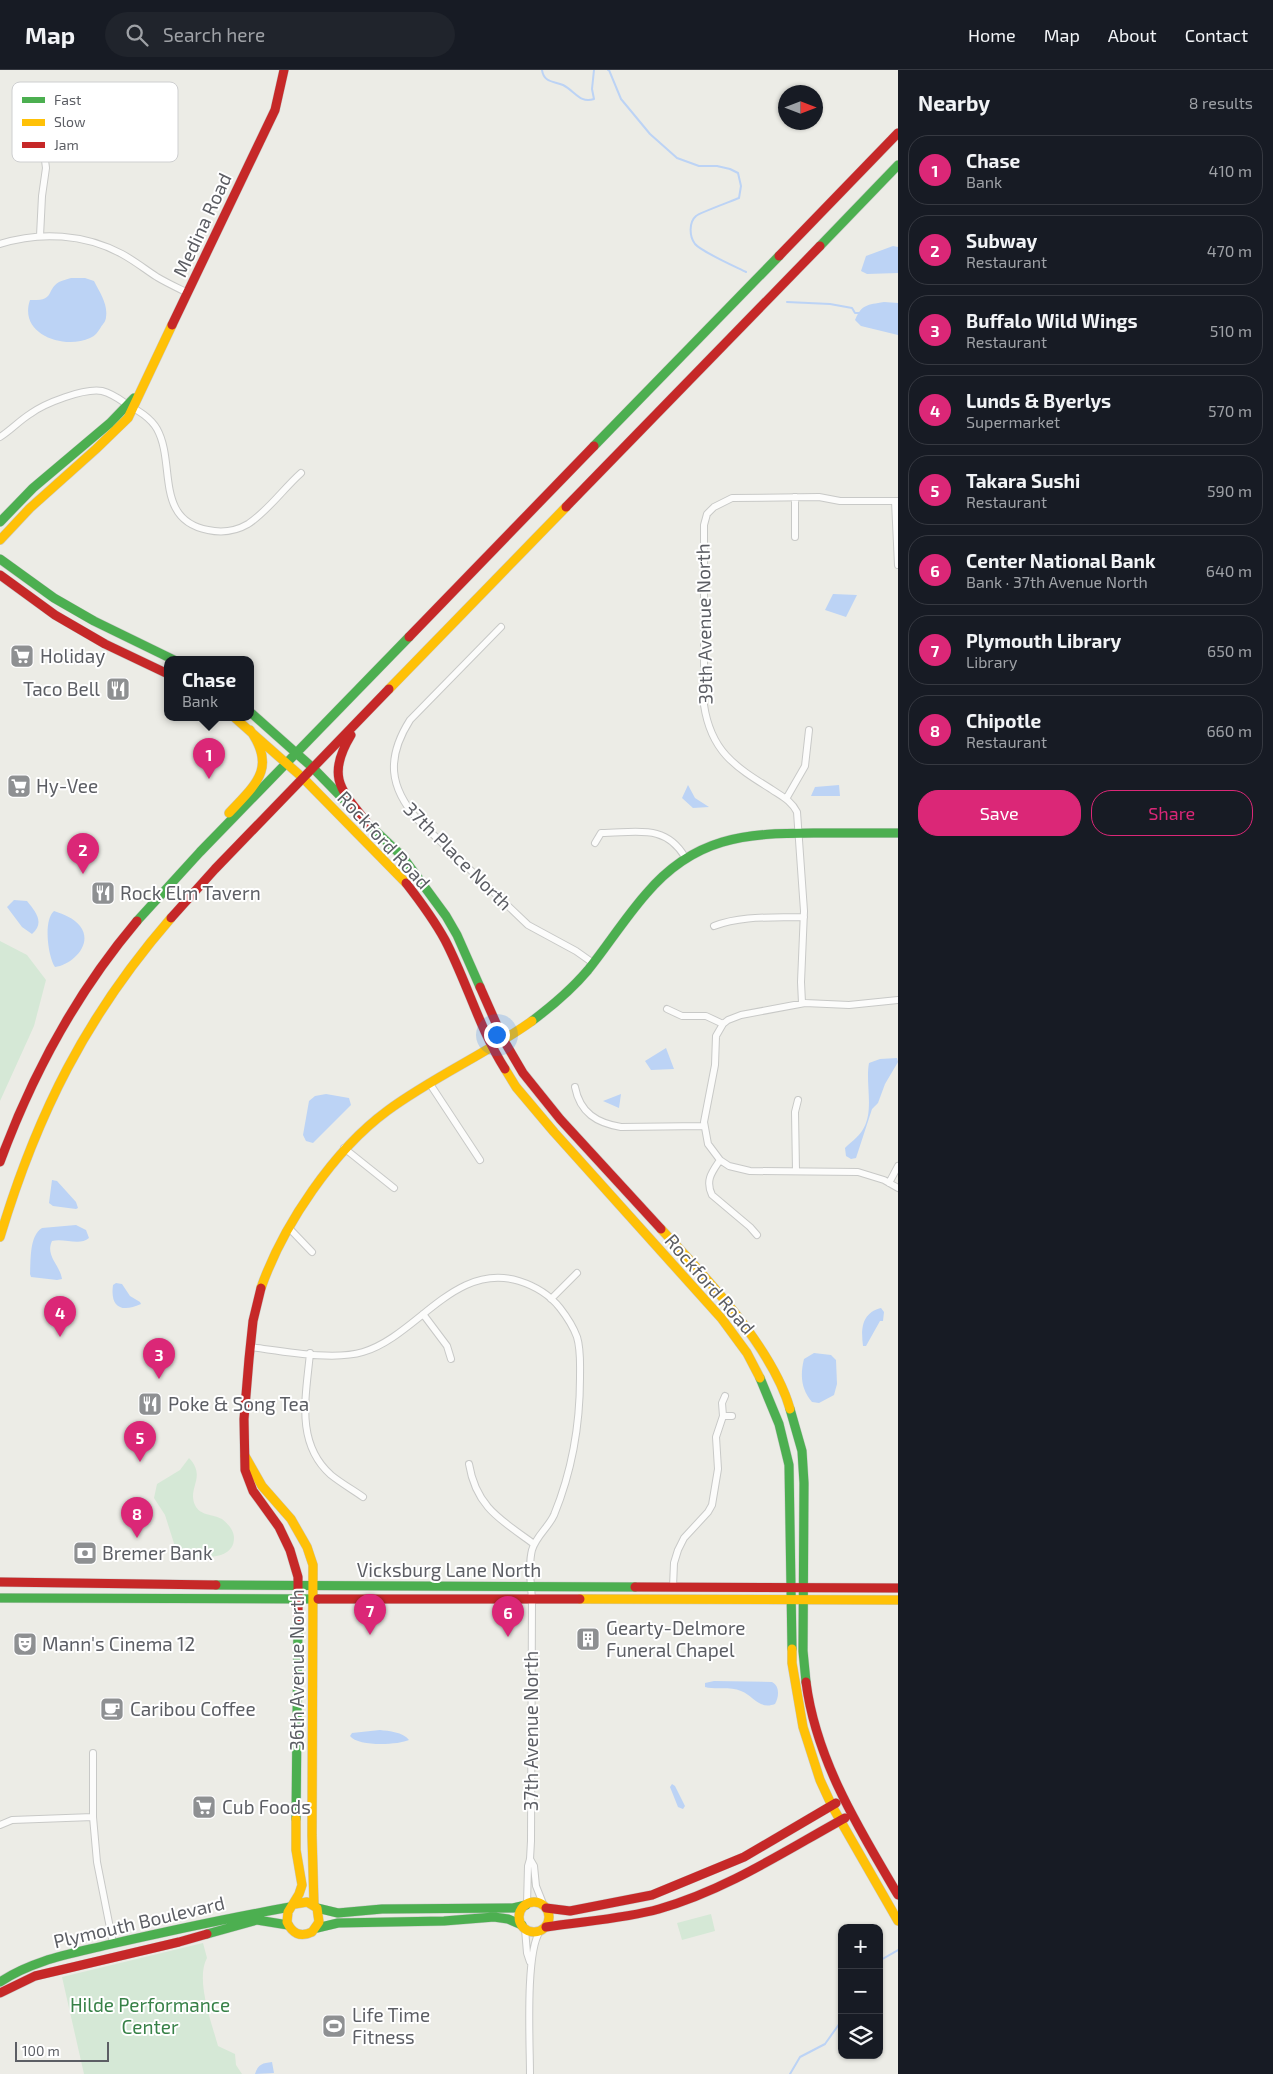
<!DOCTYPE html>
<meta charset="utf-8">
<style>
:root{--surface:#171b24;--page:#20242c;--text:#f1f3f6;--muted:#9ea1a6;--line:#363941;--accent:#db2777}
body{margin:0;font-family:"Exo 2",sans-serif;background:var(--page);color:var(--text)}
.controls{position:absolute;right:15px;bottom:15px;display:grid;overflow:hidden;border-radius:10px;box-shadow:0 1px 4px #0004}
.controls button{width:45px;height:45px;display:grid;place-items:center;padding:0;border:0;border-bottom:1px solid var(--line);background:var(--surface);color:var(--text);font:25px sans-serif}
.compass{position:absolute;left:778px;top:15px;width:45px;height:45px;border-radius:50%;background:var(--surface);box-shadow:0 1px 4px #0004;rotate:90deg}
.scale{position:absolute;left:15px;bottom:12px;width:94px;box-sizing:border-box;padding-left:5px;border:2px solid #5c5e64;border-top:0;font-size:14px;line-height:18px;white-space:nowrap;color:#5c5e64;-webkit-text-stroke:4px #fff;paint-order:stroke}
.you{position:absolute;left:496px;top:964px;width:18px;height:18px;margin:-12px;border:4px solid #fff;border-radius:50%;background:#1a73e8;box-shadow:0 0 0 8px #1a73e833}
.badge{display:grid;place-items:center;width:32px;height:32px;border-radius:50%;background:var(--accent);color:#fff;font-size:16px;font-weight:700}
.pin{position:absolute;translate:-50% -41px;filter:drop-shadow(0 1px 2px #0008)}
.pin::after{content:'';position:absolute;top:26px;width:18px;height:15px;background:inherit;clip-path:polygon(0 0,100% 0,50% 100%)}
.popup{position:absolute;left:164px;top:586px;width:90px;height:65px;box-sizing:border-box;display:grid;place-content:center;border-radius:10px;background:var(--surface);filter:drop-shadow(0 1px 4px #0005);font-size:16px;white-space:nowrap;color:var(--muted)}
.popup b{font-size:19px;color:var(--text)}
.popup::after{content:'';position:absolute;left:50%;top:100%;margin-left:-10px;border:10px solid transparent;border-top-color:var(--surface)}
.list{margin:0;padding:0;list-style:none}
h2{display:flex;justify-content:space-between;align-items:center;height:65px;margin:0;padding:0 20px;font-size:21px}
h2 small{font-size:16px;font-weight:400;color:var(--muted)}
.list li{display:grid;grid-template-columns:32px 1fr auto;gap:15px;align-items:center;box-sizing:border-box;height:70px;margin:0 10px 10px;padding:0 10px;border:1px solid var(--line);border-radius:20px}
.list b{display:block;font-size:19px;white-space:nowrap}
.list p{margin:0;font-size:16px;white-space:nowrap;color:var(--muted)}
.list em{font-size:16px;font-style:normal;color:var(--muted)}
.actions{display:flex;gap:10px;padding:15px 20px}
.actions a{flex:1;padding:11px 0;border:1px solid var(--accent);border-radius:20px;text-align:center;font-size:18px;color:var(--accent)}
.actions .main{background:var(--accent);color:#fff}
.icon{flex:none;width:28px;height:28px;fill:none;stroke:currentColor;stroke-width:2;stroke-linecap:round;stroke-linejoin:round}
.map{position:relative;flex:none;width:898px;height:2004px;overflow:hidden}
header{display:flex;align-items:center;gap:30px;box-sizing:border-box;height:70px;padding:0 25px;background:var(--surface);border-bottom:1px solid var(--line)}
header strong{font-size:24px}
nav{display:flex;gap:28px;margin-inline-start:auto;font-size:18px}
.search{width:350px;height:45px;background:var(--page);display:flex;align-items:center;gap:12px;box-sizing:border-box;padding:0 18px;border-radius:28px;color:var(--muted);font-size:19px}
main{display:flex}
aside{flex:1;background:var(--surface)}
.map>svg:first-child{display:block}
.green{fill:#d5e8d6}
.water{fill:#bcd3f5}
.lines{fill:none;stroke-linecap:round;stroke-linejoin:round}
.stream{stroke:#bcd3f5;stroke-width:2}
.street-casing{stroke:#c8c9c7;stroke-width:8}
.fast-casing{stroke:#c9c9c8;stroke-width:10}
.slow-casing{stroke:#c9c9c8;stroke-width:10}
.jam-casing{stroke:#c9c9c8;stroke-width:10}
.street{stroke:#fcfcfb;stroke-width:6}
.fast{stroke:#4caf50;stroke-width:9}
.slow{stroke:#ffc107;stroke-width:9}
.jam{stroke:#c62828;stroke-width:9}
.labels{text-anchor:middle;stroke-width:4;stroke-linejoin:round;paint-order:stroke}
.street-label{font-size:19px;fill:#5c5e64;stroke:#fff}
.poi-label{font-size:19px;fill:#5c5e64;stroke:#fff;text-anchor:start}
.park-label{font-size:19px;fill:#378147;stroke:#fff}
.key{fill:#fff;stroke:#cecfd0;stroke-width:1}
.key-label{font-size:14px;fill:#5c5e64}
</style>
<header>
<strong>Map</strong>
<div class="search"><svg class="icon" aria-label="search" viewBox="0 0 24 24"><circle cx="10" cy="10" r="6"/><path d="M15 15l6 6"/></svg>Search here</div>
<nav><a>Home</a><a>Map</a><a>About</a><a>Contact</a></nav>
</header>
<main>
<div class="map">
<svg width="898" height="2004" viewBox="0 0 898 2004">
<rect width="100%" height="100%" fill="#ecece6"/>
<path class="green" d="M0,871L27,885L46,910L34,956L0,1031Z
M189,1388C207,1407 187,1418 195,1435C200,1446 213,1444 222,1449C228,1454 234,1460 234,1468C234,1493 195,1487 178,1486L165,1445L154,1428L157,1414L180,1400Z
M711,1844L715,1861L682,1870L677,1853Z
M203,1873L207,1888C195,1909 212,1954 218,1976L235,1984L236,1995L242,2004H84L62,1907Z"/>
<path class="water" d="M155,25L167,27L173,38L165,52L158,43Z
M893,176L898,177V203L867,204L861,201L866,186Z
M71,208H85L94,211C100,223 108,234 106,247C106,251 103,254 101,257C98,262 95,266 90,268C65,280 18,265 30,230C56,231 45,221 59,212C63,210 68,209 71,208Z
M884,232L898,233V265L861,256L855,250C862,234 867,235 884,232Z
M833,524L857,525L846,547L825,540Z
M688,715L695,728L709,737L693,738L682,728Z
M839,715L840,726H811L815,717Z
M14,830L27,831C36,842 45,853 32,864L22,857L7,837Z
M54,841C63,844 74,848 80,856C94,874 72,895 55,897C48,887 43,850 54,841Z
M666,978L674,999L651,1000L645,991Z
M897,988L898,992L885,1014L878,1033L872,1039L856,1088L851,1089L846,1086L845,1078C850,1073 858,1067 862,1061C875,1042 865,1014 869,993L880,989Z
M326,1024L349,1028L351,1035L313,1073L306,1071L303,1065L309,1031L315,1026Z
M621,1024L619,1038L603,1031Z
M52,1110L57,1111L76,1132L78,1138L76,1139L53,1136L49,1133Z
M76,1155L86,1160L89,1168C80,1176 64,1168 52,1171C45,1186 60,1195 62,1209L57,1210L31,1207L30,1204C31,1191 29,1166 42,1158Z
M116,1213L122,1214L130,1226L140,1232L141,1234C121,1243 110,1237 113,1215Z
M881,1238L884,1242L883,1251H880L866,1276H863C861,1260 861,1243 881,1238Z
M814,1283L831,1285L836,1290L837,1314L834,1325L819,1333L812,1332C801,1319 800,1305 804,1289Z
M714,1611L772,1612C780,1616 779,1627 775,1634C759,1640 754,1626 741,1621C730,1616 716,1620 705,1617V1613Z
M380,1660C389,1661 403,1662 409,1670C398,1675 358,1677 350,1666L352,1663Z
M672,1714L675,1716L685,1736L683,1739L678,1737L670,1717Z
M272,1992L274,2003L255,2004C258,1994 263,1993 272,1992Z"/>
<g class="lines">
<path class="stream" d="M542,0C544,13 554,11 563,15C575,21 580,34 594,29L592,19L594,0
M608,0H609L621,29L650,64L677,88L699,96H717L730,99L738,103L741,116L739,128C732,131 699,143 696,146C689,152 689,166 695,174C702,182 736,197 746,202
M787,232L830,234L852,238L855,243H859
M879,1891L898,1880
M790,2004L800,1987L825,1974L842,1950"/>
<g class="street-casing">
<path id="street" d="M40,166L42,126L46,98L41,59
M0,174C40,161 85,164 122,184C135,191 146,200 157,207C167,213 178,218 188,223
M0,367C11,360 19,351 30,344C45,333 84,318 102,321C110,323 118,328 125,333C137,340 150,347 157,359C176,393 154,450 208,460C222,463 236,461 248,454C268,441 283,419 301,403
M795,427V467
M895,431L898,495
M501,557L410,650C386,688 389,717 418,750L528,855L576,881L593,893
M786,729L805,696L809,660
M595,773L601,763C636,763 665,753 685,787
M714,856C742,845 774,848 804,847
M898,930L849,935L805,933L741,945L728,950L723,954L716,966L715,995L704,1052L708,1074L720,1090L729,1096L750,1101L858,1102L884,1110L898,1118
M802,933L801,912L804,841L797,742C791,730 781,726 771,719C734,696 711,681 704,635V455L707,444L714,437L732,428L819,427L840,431H898
M667,939L682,946H706L723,954
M430,1014L480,1090
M575,1017C580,1043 597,1053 621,1057L704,1056
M344,1078L394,1118
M720,1090C712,1102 705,1110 712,1125L750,1157L757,1165
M796,1101L795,1042L798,1030
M889,1113L898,1096
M289,1158L312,1182
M551,1229L577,1203
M423,1244L447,1276L451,1289
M250,1277C282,1281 333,1291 363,1282C417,1266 455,1191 519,1211C535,1216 549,1224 560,1238C567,1247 573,1256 577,1267C581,1280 580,1294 580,1308C580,1355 572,1401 554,1445C548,1458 536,1466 532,1480C528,1495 531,1514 532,1529L531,1771L530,1789L528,1796L527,1834
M310,1283C306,1326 295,1373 331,1405C341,1413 353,1420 363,1427
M723,1346L722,1333L725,1326
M469,1394C476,1437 501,1450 534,1474
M673,1517L674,1493L678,1480L684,1468L708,1442L712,1435L718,1399L716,1367L723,1346H732
M93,1683V1747L97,1792L113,1873
M0,1755L12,1750L93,1747
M530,1789L534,1796L536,1816L544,1836
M525,1859L527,1883L530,1892
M530,2004C530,1973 525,1883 540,1861"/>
</g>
<g class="fast-casing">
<path id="fast" d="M820,176L898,95
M594,376L779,186
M0,452L33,418L110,353L134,328
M0,489L54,528L94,551L174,590
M250,642L313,698L350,736
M365,751L402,786L446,846L457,865L480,917
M137,851L200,782L409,567
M532,951C552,936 572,919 588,900C608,875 625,848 646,824C694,767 745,763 814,763C842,763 870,763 898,763
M760,1308L779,1354L789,1395L792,1579
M790,1339L802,1381L804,1413L803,1581L806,1612
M216,1515L635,1517
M0,1528L318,1529
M296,1749L298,1553
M317,1838L338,1843L382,1839L513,1838L526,1835
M317,1858L338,1853L444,1851L494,1847L508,1849L522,1855
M207,1864L257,1850L288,1855
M0,1912C33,1890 70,1884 107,1875C168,1861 229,1848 290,1837"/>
</g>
<g class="slow-casing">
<path id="slow" d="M0,470L30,438L96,379L128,348L172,255
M389,619L566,437
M235,648L303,708L406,813
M229,743C256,714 277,698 250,660
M505,999L516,1017L554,1062L722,1249L747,1283L760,1308
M661,1159C704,1205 773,1278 790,1339
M0,1167C37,1044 86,946 171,848
M261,1218C283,1155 334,1080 387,1041C433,1007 486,984 532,951
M245,1386L262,1416L291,1449L307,1477L313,1495L312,1765L314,1835
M580,1529L898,1530
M792,1579V1593L803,1657L820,1710L832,1736L898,1851
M519 1847a15 15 0 1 1 30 0a15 15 0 1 1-30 0Z
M295,1834L307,1832L317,1838L319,1852L312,1862C300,1868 292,1863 287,1852L288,1842L299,1824L302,1815L296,1780V1749"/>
</g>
<g class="jam-casing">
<path id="jam" d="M779,186L898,63
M172,255L275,40L284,0
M566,437L820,176
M0,505L55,545L105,574L168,604
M409,567L594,376
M351,665C325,708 342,721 369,755
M406,813C420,831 434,850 445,870C467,912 479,958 505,999
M171,848L215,799L389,619
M480,917L503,969L523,1003L560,1049L661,1159
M0,1092C32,1005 77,922 137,851
M261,1218L253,1251L249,1289L244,1349L245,1400L253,1421L279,1457L290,1480L298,1507V1553
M0,1512L216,1515
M635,1517L898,1518
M318,1529H580
M806,1612C816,1690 859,1759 898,1825
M546,1838L570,1841L652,1825L744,1787L836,1733
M546,1857C584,1851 623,1849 659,1839C726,1820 785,1781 845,1748
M0,1923L35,1906L179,1872L207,1864"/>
</g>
<use href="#street" class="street"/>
<use href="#fast" class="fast"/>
<use href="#slow" class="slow"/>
<use href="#jam" class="jam"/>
</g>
<defs>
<g id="supermarket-square" transform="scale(1.25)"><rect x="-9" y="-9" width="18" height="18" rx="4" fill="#8e9092" stroke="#fff"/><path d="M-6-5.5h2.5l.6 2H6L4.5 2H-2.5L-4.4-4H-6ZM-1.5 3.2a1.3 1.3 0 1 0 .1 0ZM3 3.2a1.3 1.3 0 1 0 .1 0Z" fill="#fff"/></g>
<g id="restaurant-square" transform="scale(1.25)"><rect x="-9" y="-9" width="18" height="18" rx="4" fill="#8e9092" stroke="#fff"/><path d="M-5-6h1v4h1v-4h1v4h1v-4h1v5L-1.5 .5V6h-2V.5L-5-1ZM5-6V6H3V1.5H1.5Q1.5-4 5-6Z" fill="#fff"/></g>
<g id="bank-square" transform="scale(1.25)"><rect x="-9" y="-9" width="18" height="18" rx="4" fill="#8e9092" stroke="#fff"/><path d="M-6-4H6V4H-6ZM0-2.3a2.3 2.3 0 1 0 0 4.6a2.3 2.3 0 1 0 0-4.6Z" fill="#fff"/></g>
<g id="building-square" transform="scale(1.25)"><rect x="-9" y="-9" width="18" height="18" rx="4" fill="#8e9092" stroke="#fff"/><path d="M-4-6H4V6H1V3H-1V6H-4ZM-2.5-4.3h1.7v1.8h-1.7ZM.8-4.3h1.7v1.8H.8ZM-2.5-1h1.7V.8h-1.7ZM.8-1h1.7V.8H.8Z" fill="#fff"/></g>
<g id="theatre-square" transform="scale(1.25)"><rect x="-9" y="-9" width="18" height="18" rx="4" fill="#8e9092" stroke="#fff"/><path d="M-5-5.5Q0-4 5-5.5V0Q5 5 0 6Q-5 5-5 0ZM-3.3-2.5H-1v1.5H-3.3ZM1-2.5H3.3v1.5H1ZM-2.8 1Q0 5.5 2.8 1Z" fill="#fff"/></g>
<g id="cafe-square" transform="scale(1.25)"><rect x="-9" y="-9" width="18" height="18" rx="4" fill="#8e9092" stroke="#fff"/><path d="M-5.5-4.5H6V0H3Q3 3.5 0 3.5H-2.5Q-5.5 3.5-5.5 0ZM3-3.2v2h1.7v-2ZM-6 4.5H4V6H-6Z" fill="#fff"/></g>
<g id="stadium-square" transform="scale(1.25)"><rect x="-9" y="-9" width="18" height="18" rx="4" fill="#8e9092" stroke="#fff"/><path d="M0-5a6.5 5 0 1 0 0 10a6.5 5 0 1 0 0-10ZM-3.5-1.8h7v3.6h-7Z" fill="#fff"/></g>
</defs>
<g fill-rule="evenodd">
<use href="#supermarket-square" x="22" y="586"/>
<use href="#restaurant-square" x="118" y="619"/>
<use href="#supermarket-square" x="19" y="716"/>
<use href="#restaurant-square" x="103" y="823"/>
<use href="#restaurant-square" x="150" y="1334"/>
<use href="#bank-square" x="85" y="1483"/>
<use href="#building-square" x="588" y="1569"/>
<use href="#theatre-square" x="25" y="1574"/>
<use href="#cafe-square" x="112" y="1639"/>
<use href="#supermarket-square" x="204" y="1737"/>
<use href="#stadium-square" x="334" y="1956"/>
</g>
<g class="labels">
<g class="street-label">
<text transform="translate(202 155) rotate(-65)" y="7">Medina Road</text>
<text transform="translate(704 554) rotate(-91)" y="7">39th Avenue North</text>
<text transform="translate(384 770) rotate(47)" y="7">Rockford Road</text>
<text transform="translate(458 786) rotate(45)" y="7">37th Place North</text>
<text transform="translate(710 1214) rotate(49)" y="7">Rockford Road</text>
<text x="449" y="1507">Vicksburg Lane North</text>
<text transform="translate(297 1600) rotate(-90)" y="7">36th Avenue North</text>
<text transform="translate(531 1661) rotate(-90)" y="7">37th Avenue North</text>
<text transform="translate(139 1852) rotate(-13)" y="7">Plymouth Boulevard</text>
</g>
<g class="poi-label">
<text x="40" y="593">Holiday</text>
<text x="100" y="626" text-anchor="end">Taco Bell</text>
<text x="36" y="723">Hy-Vee</text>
<text x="120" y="830">Rock Elm Tavern</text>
<text x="168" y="1341">Poke &amp; Song Tea</text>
<text x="102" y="1490">Bremer Bank</text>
<text x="606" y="1565">Gearty-Delmore<tspan x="606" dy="22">Funeral Chapel</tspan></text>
<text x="42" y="1581">Mann's Cinema 12</text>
<text x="130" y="1646">Caribou Coffee</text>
<text x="222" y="1744">Cub Foods</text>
<text x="352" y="1952">Life Time<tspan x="352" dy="22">Fitness</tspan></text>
</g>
<g class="park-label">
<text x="150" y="1942">Hilde Performance<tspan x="150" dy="22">Center</tspan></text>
</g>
</g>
<rect x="12" y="12" width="166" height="80" rx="8" class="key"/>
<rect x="22" y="27" width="23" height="6" fill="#4caf50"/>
<rect x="22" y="49" width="23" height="7" fill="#ffc107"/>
<rect x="22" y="72" width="23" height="6" fill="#c62828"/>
<g class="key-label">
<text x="54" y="35">Fast</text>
<text x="54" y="57">Slow</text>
<text x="54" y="80">Jam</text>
</g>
</svg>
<div class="controls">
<button>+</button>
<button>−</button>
<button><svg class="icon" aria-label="layers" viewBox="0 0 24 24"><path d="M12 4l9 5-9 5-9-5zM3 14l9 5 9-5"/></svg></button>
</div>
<svg class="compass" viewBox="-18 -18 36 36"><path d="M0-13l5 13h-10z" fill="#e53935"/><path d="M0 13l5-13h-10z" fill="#9ea1a6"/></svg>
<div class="scale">100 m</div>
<div class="you"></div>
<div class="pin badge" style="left:209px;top:709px">1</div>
<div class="popup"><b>Chase</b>Bank</div>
<div class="pin badge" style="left:83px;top:804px">2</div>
<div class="pin badge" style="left:159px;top:1309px">3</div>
<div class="pin badge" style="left:60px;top:1267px">4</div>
<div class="pin badge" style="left:140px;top:1392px">5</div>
<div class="pin badge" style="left:508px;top:1567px">6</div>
<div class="pin badge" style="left:370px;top:1565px">7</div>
<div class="pin badge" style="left:137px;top:1468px">8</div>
</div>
<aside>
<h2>Nearby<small>8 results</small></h2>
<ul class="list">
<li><span class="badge">1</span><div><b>Chase</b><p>Bank</p></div><em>410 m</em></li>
<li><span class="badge">2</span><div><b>Subway</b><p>Restaurant</p></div><em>470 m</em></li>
<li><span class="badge">3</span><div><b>Buffalo Wild Wings</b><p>Restaurant</p></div><em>510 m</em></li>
<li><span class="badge">4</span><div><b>Lunds &amp; Byerlys</b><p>Supermarket</p></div><em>570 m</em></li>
<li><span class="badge">5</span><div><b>Takara Sushi</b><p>Restaurant</p></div><em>590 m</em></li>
<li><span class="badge">6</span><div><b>Center National Bank</b><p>Bank · 37th Avenue North</p></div><em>640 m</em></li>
<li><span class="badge">7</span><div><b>Plymouth Library</b><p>Library</p></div><em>650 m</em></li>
<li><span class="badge">8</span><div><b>Chipotle</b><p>Restaurant</p></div><em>660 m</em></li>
</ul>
<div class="actions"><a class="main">Save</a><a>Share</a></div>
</aside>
</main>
